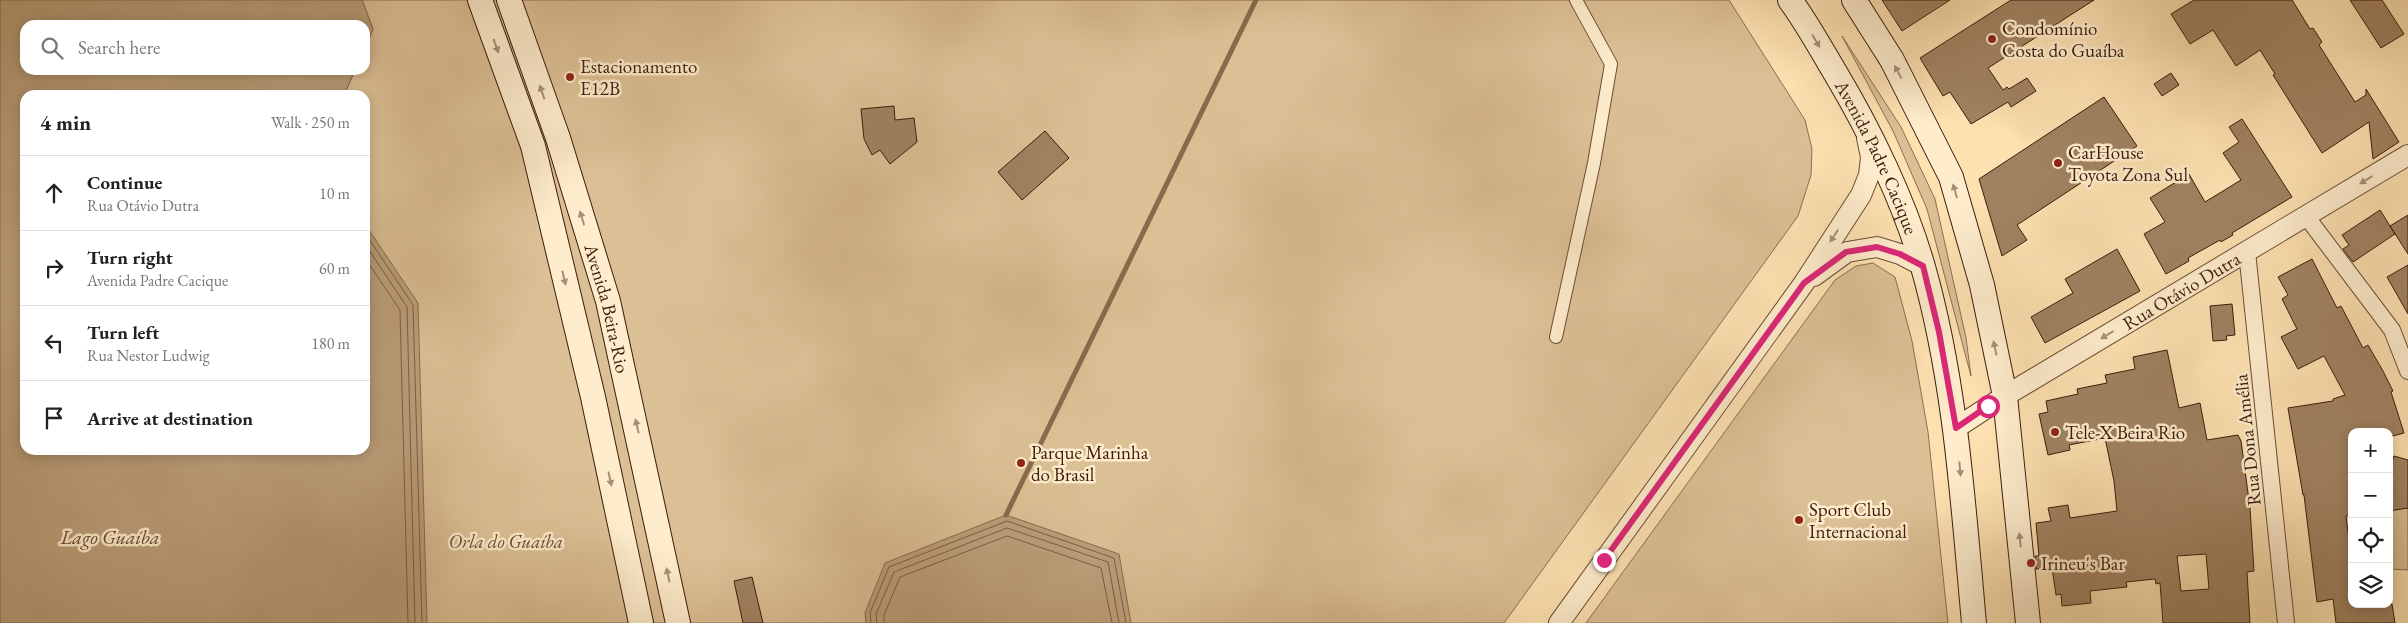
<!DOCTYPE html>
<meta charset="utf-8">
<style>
:root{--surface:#fff;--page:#f2f2f2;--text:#222;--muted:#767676;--line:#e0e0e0}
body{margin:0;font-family:"EB Garamond",serif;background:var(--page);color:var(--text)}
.controls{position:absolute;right:15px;bottom:15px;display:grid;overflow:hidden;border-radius:10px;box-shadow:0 2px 12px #0003}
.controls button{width:45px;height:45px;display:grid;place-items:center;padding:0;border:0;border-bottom:1px solid var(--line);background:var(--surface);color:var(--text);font:25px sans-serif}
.stop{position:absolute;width:15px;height:15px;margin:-11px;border:4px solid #db2777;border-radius:50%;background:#fff}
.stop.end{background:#db2777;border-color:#fff;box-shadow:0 1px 5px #0008}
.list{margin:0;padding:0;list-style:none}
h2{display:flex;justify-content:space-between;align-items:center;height:65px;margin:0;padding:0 20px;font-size:21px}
h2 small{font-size:16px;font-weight:400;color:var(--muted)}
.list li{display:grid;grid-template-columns:32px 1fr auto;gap:15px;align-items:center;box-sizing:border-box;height:75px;padding:0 20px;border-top:1px solid var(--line)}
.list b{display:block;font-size:19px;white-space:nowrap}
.list p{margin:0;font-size:16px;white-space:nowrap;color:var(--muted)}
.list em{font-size:16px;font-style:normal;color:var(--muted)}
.icon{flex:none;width:28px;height:28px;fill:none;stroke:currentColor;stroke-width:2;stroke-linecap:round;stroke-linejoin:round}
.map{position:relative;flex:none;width:2408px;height:623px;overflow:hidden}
.search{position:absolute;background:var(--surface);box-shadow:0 2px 12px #0003;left:20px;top:20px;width:350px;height:55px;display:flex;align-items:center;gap:12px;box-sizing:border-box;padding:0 18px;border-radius:15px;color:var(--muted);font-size:19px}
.panel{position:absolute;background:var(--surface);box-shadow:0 2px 12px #0003;left:20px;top:90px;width:350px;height:365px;border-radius:15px}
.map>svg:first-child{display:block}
.green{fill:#dcc095;stroke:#8c6e50}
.water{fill:#bb9e79;stroke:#886a4d}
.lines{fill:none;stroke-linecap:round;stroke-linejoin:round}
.shore{stroke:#7c5d42;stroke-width:1}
.stream{stroke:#886a4d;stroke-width:5}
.building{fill:#a08261;stroke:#3c1c0b;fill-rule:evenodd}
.pedestrian-casing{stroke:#6c4d34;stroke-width:14}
.minor-casing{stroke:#6c4d34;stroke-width:18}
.tertiary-casing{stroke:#6c4d34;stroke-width:22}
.secondary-casing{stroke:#3c1c0b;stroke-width:26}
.pedestrian{stroke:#feeccc;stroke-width:12}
.minor{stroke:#feeccc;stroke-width:16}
.tertiary{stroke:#feeccc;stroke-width:20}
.secondary{stroke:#feeccc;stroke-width:24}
.oneway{fill:#a78e75}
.route{stroke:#db2777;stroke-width:6}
.poi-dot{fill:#8f2418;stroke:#feeccc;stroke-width:2}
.labels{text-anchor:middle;stroke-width:5;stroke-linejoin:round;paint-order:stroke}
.poi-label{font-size:19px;fill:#3c1c0b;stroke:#feeccc;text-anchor:start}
.street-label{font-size:19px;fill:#3c1c0b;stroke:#feeccc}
.park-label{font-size:19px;font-style:italic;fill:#6c4d34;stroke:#feeccc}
.water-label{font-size:20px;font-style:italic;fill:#684a32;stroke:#feeccc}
</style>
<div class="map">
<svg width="2408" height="623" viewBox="0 0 2408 623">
<rect width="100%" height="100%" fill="#fde1b1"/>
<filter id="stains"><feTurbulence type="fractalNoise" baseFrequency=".004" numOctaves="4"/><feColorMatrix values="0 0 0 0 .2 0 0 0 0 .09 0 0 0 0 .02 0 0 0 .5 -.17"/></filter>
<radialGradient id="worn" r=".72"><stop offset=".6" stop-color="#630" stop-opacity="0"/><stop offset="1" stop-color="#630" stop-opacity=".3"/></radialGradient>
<path class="green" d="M362,0H1729L1805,120L1812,149L1811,175L1798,216L1504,623H409L365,398V95H344L355,70H365V48L373,29Z
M1842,36L1901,127L1935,199L1966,338L1971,376L1927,209L1893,131Z
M1873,263L1895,277L1912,341L1928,432L1948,623H1586L1835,280L1856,266Z
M2389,508H2408V570L2389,569Z"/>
<path class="water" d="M0,0H362L373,29L365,48V25H25V70H355L344,95H25V450H365V224L418,303L427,623H0Z
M1006,515L1119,554L1131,623H866L865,613L885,563Z"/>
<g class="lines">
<path class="shore" d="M365,233L413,305L422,623
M365,244L407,307L415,623
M365,258L400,310L408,623
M871,623L870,613L889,567L1007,521L1114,558L1126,623
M877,623L876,614L894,572L1007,528L1108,562L1119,623
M884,623V615L900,577L1007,536L1101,568L1112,623"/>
<path class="stream" d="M1006,515L1256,0"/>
</g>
<path class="building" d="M1882,0H1950L1902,31Z
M2011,0H2094L1988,68L2003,90L2007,87L2009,89L2027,78L2036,91L2011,107L2008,102L1971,124L1950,92L1943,96L1920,58Z
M2194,0H2292L2310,29L2313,28L2322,42L2319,45L2355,102L2366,95V89L2399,142L2373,159L2369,122L2322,153L2273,75L2275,74L2260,50L2236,66L2213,30L2190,44L2171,14Z
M2350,0H2382L2404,34L2381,48Z
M2171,73L2179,85L2162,96L2154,84Z
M2104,97L2137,146L2017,225L2027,240L2002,256L1979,179Z
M894,106L895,120L914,118L917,142L890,164L880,150L872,155L864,139L861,109Z
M2242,119L2292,197L2232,233L2233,235L2221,242L2220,240L2188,258L2189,261L2166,274L2144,234L2165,222L2150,198L2189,174L2205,202L2241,180L2223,153L2239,142L2229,127Z
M1045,131L1069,158L1022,200L998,172Z
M2380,210L2395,234L2353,262L2343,249L2349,245L2342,235Z
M2408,215V254L2390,226Z
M2117,249L2140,291L2045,343L2031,317L2073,293L2065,279Z
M2312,259L2337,308L2341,306L2363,348L2368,345L2383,371L2393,391L2391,392L2404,433L2389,437V432H2352V515L2346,516L2352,565V604H2392L2395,623H2336L2333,599L2317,602L2304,495H2303L2288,408L2333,401V399L2345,395L2324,356L2298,369L2281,337L2297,329L2282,299L2288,295L2278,277Z
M2408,265V314L2387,277Z
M2232,304L2235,335L2226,336L2227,340L2213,341L2210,306Z
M2167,350L2179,408L2200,403L2207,440L2238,435L2241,441L2250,508L2254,571L2247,572L2250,623H2163L2160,583L2156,584L2155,579L2126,582L2127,587L2090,591L2091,603L2062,606L2061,594L2056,595L2052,568L2036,569L2035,556H2039L2036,523L2051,521L2048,508L2068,505L2070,518L2117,511L2114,481L2105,438L2069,445L2070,450L2048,455L2039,414L2048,412L2046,401L2078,394L2077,389L2107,383L2105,375L2135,369L2133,357ZM2206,554L2209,589L2181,591L2177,556Z
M2394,456L2408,460V508L2389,511V471Z
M752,577L763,623H743L734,581Z"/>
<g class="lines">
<g class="pedestrian-casing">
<path id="pedestrian" d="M1556,337L1594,163L1611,64L1576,0"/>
</g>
<g class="minor-casing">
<path id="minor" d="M2306,216L2392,330L2408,371
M2247,252L2286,623"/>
</g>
<g class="tertiary-casing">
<g id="tertiary">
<path d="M1814,276L1847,252L1877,247L1900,254L1923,266"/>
<path id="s1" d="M1956,428L2005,396L2408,155"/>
<path d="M1559,623L1804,283L1861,195L1869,175L1871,157L1867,138"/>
</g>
</g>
<g class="secondary-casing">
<g id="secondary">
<path d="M480,0L533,146L593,397L641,623"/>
<path id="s2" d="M509,0L558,138L608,301L678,623"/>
<path id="s3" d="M1790,0C1807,23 1821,49 1836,74C1870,131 1905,203 1923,267C1956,383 1963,504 1974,623"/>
<path d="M1854,0L1892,60L1951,177L1982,285L2005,396L2028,623"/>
</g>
</g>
<use href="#pedestrian" class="pedestrian"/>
<use href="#minor" class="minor"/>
<use href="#tertiary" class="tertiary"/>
<use href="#secondary" class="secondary"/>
</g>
<defs><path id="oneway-solid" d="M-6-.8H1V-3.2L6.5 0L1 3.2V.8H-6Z" transform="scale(1.25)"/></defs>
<g class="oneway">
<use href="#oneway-solid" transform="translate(1816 41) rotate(59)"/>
<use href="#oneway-solid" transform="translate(496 46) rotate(70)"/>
<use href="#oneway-solid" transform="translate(1898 72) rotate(-118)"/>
<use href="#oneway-solid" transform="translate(542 92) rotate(-109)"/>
<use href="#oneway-solid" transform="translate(2366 180) rotate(149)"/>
<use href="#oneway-solid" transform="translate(1955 191) rotate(-106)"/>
<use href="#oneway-solid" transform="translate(582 218) rotate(-107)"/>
<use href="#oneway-solid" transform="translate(1834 236) rotate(123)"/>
<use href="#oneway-solid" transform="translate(564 278) rotate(77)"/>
<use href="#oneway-solid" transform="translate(2107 335) rotate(149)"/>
<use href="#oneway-solid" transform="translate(1995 348) rotate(-102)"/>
<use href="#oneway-solid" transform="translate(637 426) rotate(-103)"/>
<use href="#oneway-solid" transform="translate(1960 469) rotate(85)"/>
<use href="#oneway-solid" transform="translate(610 479) rotate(78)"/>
<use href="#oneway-solid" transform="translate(2020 540) rotate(-96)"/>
<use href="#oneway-solid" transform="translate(668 575) rotate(-102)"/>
</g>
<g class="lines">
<path class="route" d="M1604,560L1804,283L1846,252L1877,247L1900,254L1923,266L1939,332L1956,428L1988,406"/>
</g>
<g class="poi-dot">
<circle cx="1992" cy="39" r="5"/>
<circle cx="570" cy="77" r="5"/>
<circle cx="2058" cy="163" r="5"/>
<circle cx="2055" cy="432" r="5"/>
<circle cx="1021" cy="463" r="5"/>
<circle cx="1799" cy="520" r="5"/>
<circle cx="2031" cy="563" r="5"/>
</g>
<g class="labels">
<g class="poi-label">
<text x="2002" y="35">Condomínio<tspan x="2002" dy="22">Costa do Guaíba</tspan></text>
<text x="580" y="73">Estacionamento<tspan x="580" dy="22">E12B</tspan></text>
<text x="2068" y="159">CarHouse<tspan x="2068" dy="22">Toyota Zona Sul</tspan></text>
<text x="2065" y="439">Tele-X Beira Rio</text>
<text x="1031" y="459">Parque Marinha<tspan x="1031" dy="22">do Brasil</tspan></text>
<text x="1809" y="516">Sport Club<tspan x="1809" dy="22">Internacional</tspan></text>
<text x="2041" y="570">Irineu's Bar</text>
</g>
<g class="street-label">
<text dy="7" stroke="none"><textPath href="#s3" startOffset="180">Avenida Padre Cacique</textPath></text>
<text dy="7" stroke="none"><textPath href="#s1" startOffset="264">Rua Otávio Dutra</textPath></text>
<text dy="7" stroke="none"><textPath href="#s2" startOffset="324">Avenida Beira-Rio</textPath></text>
<text transform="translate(2247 440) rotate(-96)" y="7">Rua Dona Amélia</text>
</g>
<g class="park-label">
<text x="506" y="548">Orla do Guaíba</text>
</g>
<g class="water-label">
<text x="110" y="544">Lago Guaíba</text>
</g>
</g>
<rect width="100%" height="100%" filter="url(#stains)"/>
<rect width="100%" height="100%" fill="url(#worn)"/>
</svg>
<div class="controls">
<button>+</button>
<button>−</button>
<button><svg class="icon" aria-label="locate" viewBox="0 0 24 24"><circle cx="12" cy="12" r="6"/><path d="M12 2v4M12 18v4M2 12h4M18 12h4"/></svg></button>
<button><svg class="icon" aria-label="layers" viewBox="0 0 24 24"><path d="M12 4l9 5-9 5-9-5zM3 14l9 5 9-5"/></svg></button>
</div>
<div class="stop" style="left:1988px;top:406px"></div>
<div class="stop end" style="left:1604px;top:560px"></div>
<div class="search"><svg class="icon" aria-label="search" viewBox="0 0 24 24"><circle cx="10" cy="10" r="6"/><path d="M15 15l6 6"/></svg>Search here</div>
<section class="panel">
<h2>4 min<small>Walk · 250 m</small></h2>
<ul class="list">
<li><svg class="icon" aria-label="ahead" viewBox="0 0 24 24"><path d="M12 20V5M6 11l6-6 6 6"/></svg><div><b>Continue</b><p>Rua Otávio Dutra</p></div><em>10 m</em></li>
<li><svg class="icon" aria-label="right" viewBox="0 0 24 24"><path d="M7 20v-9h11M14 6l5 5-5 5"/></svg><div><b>Turn right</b><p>Avenida Padre Cacique</p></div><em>60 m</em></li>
<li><svg class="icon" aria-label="left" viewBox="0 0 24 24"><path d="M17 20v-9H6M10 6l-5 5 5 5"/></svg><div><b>Turn left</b><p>Rua Nestor Ludwig</p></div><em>180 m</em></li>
<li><svg class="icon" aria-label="arrive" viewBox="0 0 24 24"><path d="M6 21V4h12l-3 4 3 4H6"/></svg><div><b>Arrive at destination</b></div></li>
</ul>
</section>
</div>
